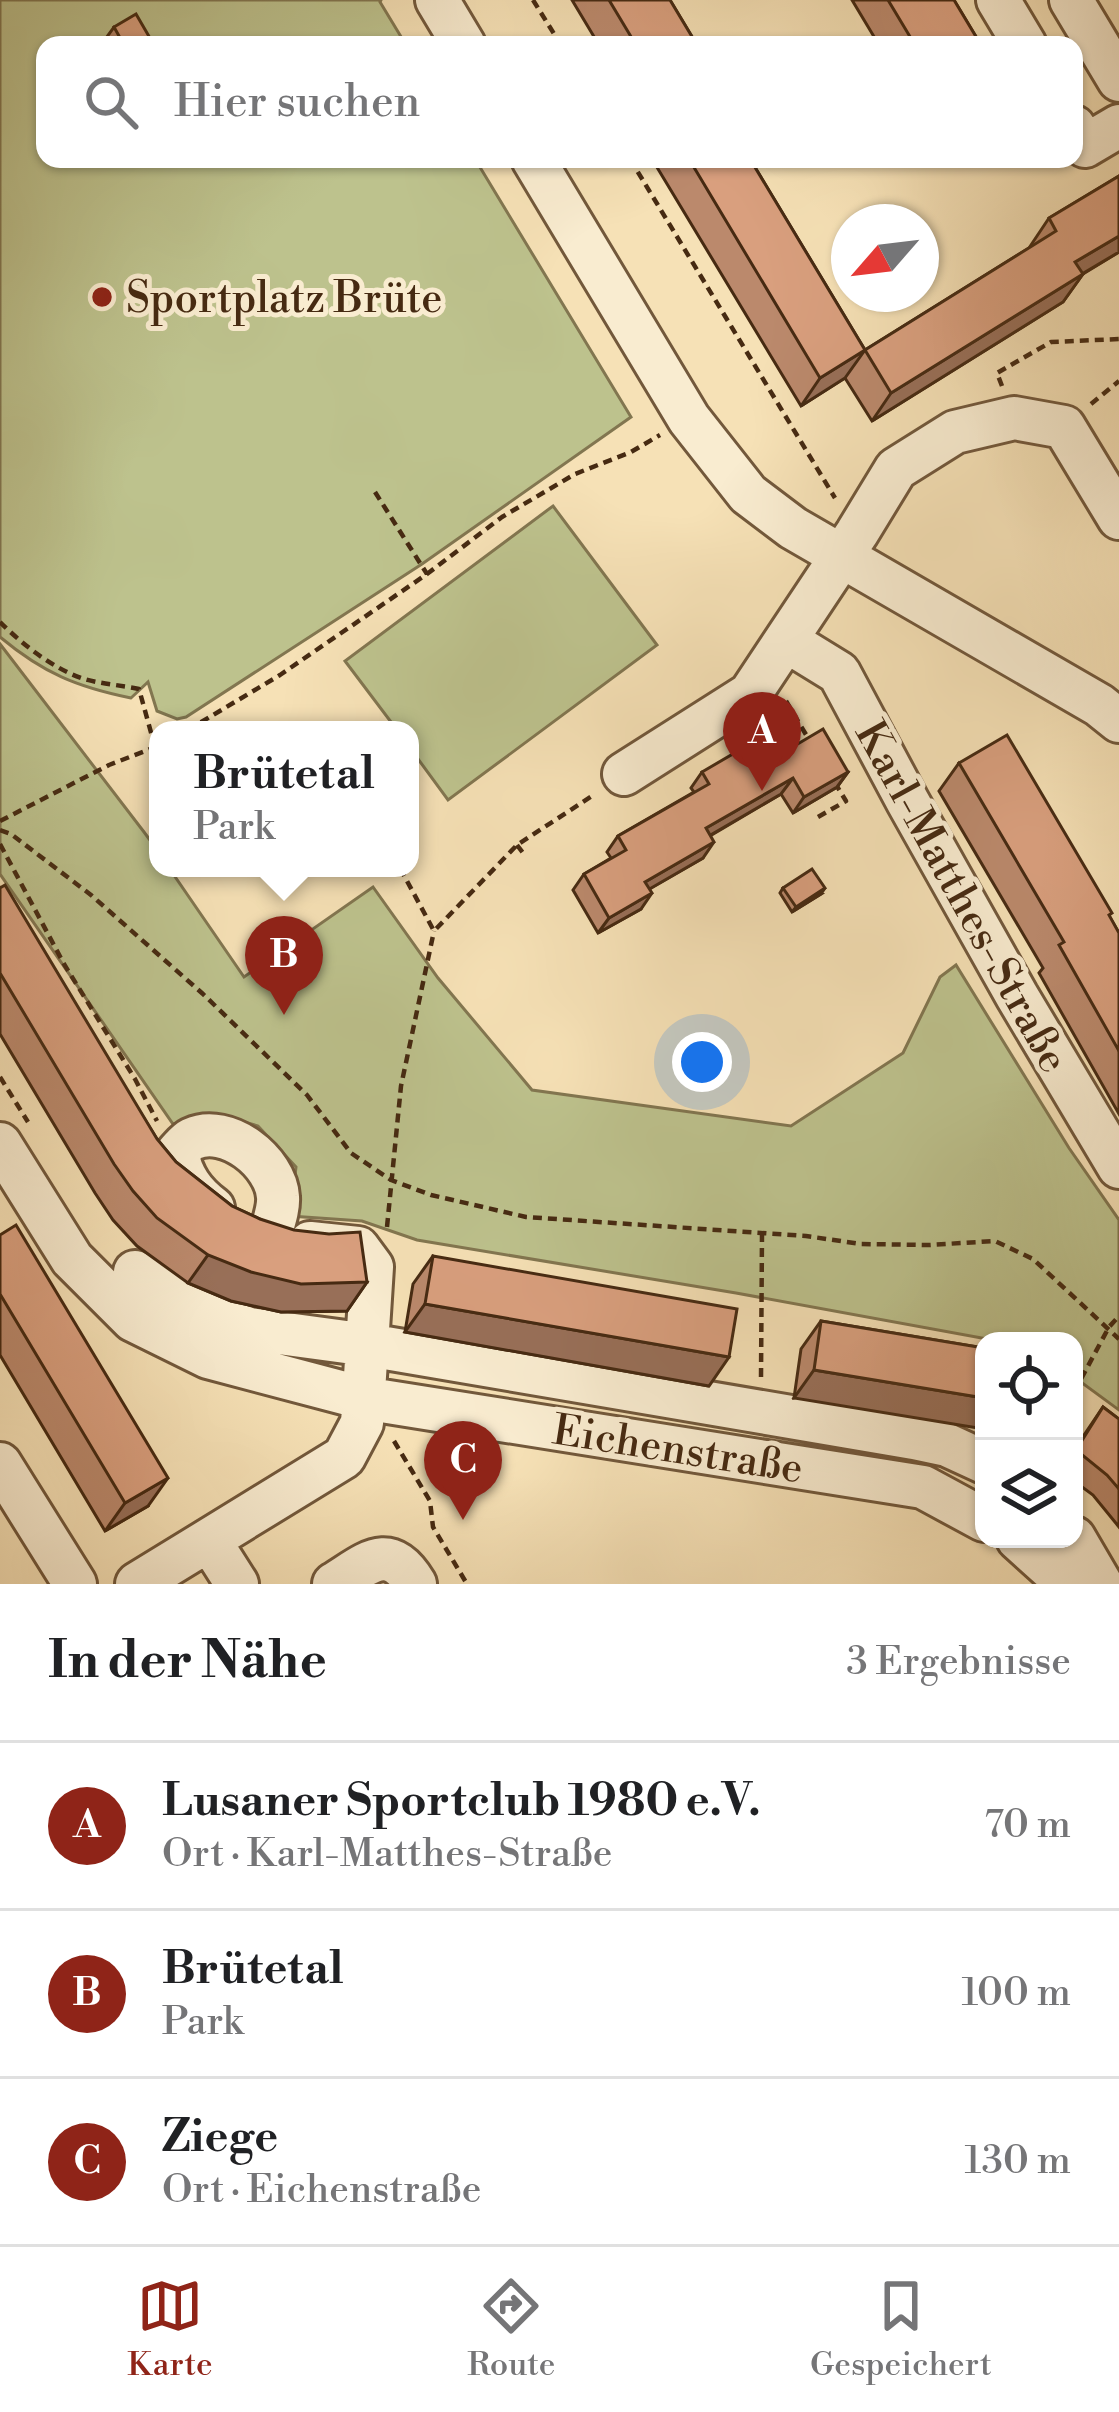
<!DOCTYPE html>
<html lang="de">
<meta charset="utf-8">
<style>
:root{--surface:#fff;--page:#f6f6f6;--text:#202124;--muted:#757577;--line:#e0e0e0;--accent:#8f2418}
body{margin:0;font-family:"Libre Bodoni",serif;background:var(--page);color:var(--text)}
.controls{position:absolute;right:36px;bottom:36px;display:grid;overflow:hidden;border-radius:24px;box-shadow:0 3px 9px #0004}
.controls button{width:108px;height:108px;display:grid;place-items:center;padding:0;border:0;border-bottom:3px solid var(--line);background:var(--surface);color:var(--text);font:60px sans-serif}
.compass{position:absolute;left:831px;top:204px;width:108px;height:108px;border-radius:50%;background:var(--surface);box-shadow:0 3px 9px #0004;rotate:242deg}
.you{position:absolute;left:702px;top:1062px;width:42px;height:42px;margin:-30px;border:9px solid #fff;border-radius:50%;background:#1a73e8;box-shadow:0 0 0 18px #1a73e833}
.badge{display:grid;place-items:center;width:78px;height:78px;border-radius:50%;background:var(--accent);color:#fff;font-size:39px;font-weight:700}
.pin{position:absolute;translate:-50% -99px;filter:drop-shadow(0 3px 6px #0008)}
.pin::after{content:'';position:absolute;top:63px;width:42px;height:36px;background:inherit;clip-path:polygon(0 0,100% 0,50% 100%)}
.popup{position:absolute;left:149px;top:721px;width:270px;height:156px;box-sizing:border-box;display:grid;place-content:center;border-radius:24px;background:var(--surface);filter:drop-shadow(0 3px 9px #0005);font-size:39px;white-space:nowrap;color:var(--muted)}
.popup b{font-size:45px;color:var(--text)}
.popup::after{content:'';position:absolute;left:50%;top:100%;margin-left:-24px;border:24px solid transparent;border-top-color:var(--surface)}
.list{margin:0;padding:0;list-style:none}
h2{display:flex;justify-content:space-between;align-items:center;height:156px;margin:0;padding:0 48px;font-size:51px}
h2 small{font-size:39px;font-weight:400;color:var(--muted)}
.list li{display:grid;grid-template-columns:78px 1fr auto;gap:36px;align-items:center;box-sizing:border-box;height:168px;padding:0 48px;border-top:3px solid var(--line)}
.list b{display:block;font-size:45px;white-space:nowrap}
.list p{margin:0;font-size:39px;white-space:nowrap;color:var(--muted)}
.list em{font-size:39px;font-style:normal;color:var(--muted)}
.icon{flex:none;width:66px;height:66px;fill:none;stroke:currentColor;stroke-width:2;stroke-linecap:round;stroke-linejoin:round}
.map{position:relative;flex:none;width:1119px;height:1584px;overflow:hidden}
.search{position:absolute;background:var(--surface);box-shadow:0 3px 9px #0004;left:36px;right:36px;top:36px;height:132px;display:flex;align-items:center;gap:30px;box-sizing:border-box;padding:0 42px;border-radius:24px;color:var(--muted);font-size:45px}
.sheet{height:660px;background:var(--surface)}
nav{display:flex;justify-content:space-around;align-items:center;box-sizing:border-box;height:168px;border-top:3px solid var(--line);background:var(--surface);font-size:33px;color:var(--muted)}
nav a{display:grid;justify-items:center;gap:6px}
nav .on{color:var(--accent)}
.map>svg:first-child{display:block}
.green{fill:#bdc28d;stroke:#827650;stroke-width:3}
.lines{fill:none;stroke-linecap:round;stroke-linejoin:round}
.minor-casing{stroke:#72583b;stroke-width:48}
.path{stroke:#462a12;stroke-width:4.5;stroke-dasharray:9 6;stroke-linecap:butt}
.minor{stroke:#f9ecd0;stroke-width:42}
.wall{fill:#bb896c;stroke:#462a12;stroke-width:3}
.shaded-wall{fill:#986f58;stroke:#462a12;stroke-width:3}
.building{fill:#d99f7e;stroke:#462a12;stroke-width:3}
.poi-dot{fill:#8f2418;stroke:#f9ecd0;stroke-width:4.5}
.labels{text-anchor:middle;stroke-width:10;stroke-linejoin:round;paint-order:stroke}
.poi-label{font-size:42px;fill:#462a12;stroke:#f9ecd0;text-anchor:start}
.street-label{font-size:42px;fill:#462a12;stroke:#f9ecd0}
</style>
<div class="map">
<svg width="1119" height="1584" viewBox="0 0 1119 1584">
<rect width="100%" height="100%" fill="#f6e1b6"/>
<filter id="stains"><feTurbulence type="fractalNoise" baseFrequency=".00167" numOctaves="4"/><feColorMatrix values="0 0 0 0 .2 0 0 0 0 .09 0 0 0 0 .02 0 0 0 .5 -.17"/></filter>
<radialGradient id="worn" r=".72"><stop offset=".6" stop-color="#630" stop-opacity="0"/><stop offset="1" stop-color="#630" stop-opacity=".3"/></radialGradient>
<path class="green" d="M0,0H381L380,2L406,45H45V159H475L631,417L422,564L186,717L177,719L157,711L148,682L131,698C77,687 43,673 0,637Z
M553,506L657,645L448,800L410,748V730H397L345,661Z
M0,644L144,832L158,851V868H169L244,977L373,887L438,978L532,1090L791,1126L903,1053L940,977L956,965L1069,1148L1119,1220V1410L1074,1377V1341H998L736,1293L417,1240L362,1221L290,1216L296,1167L258,1126L217,1114L173,1124L0,874Z"/>
<g class="lines">
<g class="minor-casing">
<path id="minor" d="M437,0L464,45
M998,0L1025,45
M1071,0L1119,80
M1074,127L1085,146L1119,126
M533,159L689,419L748,494L793,528L1099,705L1119,721
M787,641L839,673L908,802L1017,996L1119,1167
M624,774L750,694L857,533L896,469L955,432L1014,418L1064,427L1119,518
M0,1144L72,1259L133,1320L208,1357L363,1398L923,1487L984,1520
M213,1208C193,1193 182,1177 177,1153C182,1148 186,1142 192,1139C227,1123 276,1162 278,1197C279,1209 273,1224 270,1236
M135,1272L202,1313L249,1329L368,1345L914,1438L947,1445L984,1462
M0,1464L75,1584
M1074,1538L1101,1584
M1018,1539L1068,1584
M209,1540L237,1584
M137,1584L344,1457L362,1423L372,1267L358,1248L310,1243
M334,1584C367,1564 389,1540 415,1584"/>
</g>
<path class="path" d="M533,0L561,45
M630,159L835,498
M1002,386L997,373L1051,342L1119,339
M1091,404L1119,381
M375,492L427,574
M0,622C22,644 51,667 81,678C99,684 121,685 139,689L155,747
M786,701L811,743
M188,730L280,675L427,574L502,517L575,474L631,452L660,435
M818,817L846,801L835,783
M0,821L109,765L153,748
M0,830L11,834L91,895L203,994L307,1095L351,1153L391,1180L431,1195L526,1217L806,1236L861,1244L929,1245L995,1241L1033,1259L1119,1339
M0,844L64,964L135,1079L157,1121
M517,845L526,857
M400,868L434,931L517,845L595,794
M0,1077L28,1122
M387,1227L401,1086L434,931
M761,1377L762,1233
M1074,1392L1109,1327L1119,1316
M394,1441L430,1501L433,1527L467,1584"/>
<use href="#minor" class="minor"/>
</g>
<path class="wall" d="M572,0H670L697,45H599Z
M852,0H954L981,45H879Z
M114,27L154,45H110L106,38Z
M652,159H750L865,350L1029,248L1049,218L1119,176V252L1083,274L1063,302L872,421L845,378L801,406Z
M779,755L848,772L837,787L793,813L781,794L710,836L703,858L649,889L641,909L598,933L573,890L584,874L611,858L607,852L618,836L694,792L691,788L702,772Z
M959,763L1109,916L1119,933V1114L1039,973L1043,968L939,791Z
M0,888L157,1139L176,1162L232,1206L260,1219L367,1282L347,1311L281,1312L231,1301L188,1283L137,1246L113,1220L95,1193L0,1034Z
M783,888L821,894L792,912L780,893Z
M0,1235L148,1506L105,1531L0,1355Z
M433,1256L709,1386L405,1332L413,1284Z
M821,1321L984,1348L794,1398L801,1349Z
M1103,1407L1119,1419V1527L1093,1495L1074,1481V1450Z"/>
<path class="shaded-wall" d="M1119,236V252L1055,290L1075,262Z
M1083,274L1063,302L872,421L891,393Z
M865,350L845,378L801,406L820,378Z
M848,772L837,787L793,813L804,797Z
M793,778L781,794L695,844L706,828Z
M714,842L703,858L634,898L645,882Z
M825,888L821,894L792,912L796,907Z
M652,893L641,909L598,933L609,918Z
M208,1255L367,1282L347,1311L281,1312L231,1301L188,1283Z
M425,1304L729,1357L709,1386L405,1332Z
M814,1370L984,1398V1429L794,1398Z
M168,1478L148,1506L105,1531L125,1503Z"/>
<path class="building" d="M609,0H670L697,45H636Z
M888,0H954L981,45H915Z
M136,14L154,45H124L114,27Z
M689,159H750L865,350L820,378Z
M1119,176V236L1075,262L1083,274L891,393L865,350L1056,231L1049,218Z
M823,729L848,772L804,797L793,778L706,828L714,842L645,882L652,893L609,918L584,874L626,850L618,836L709,784L702,772L767,734L779,755Z
M1007,735L1112,913L1109,915L1119,933V1051L1059,945L1064,942L959,763Z
M812,869L825,888L796,907L783,888Z
M5,885L157,1139L176,1162L232,1206L260,1219L294,1230L329,1234L360,1232L367,1282L301,1284L251,1272L208,1255L157,1218L133,1191L114,1164L0,973V888Z
M16,1225L168,1478L125,1503L0,1294V1235Z
M433,1256L737,1309L729,1357L425,1304Z
M821,1321L984,1348V1398L814,1370Z
M1103,1407L1119,1419V1489L1107,1475L1076,1450Z"/>
<circle class="poi-dot" cx="102" cy="297" r="12"/>
<g class="labels">
<g class="poi-label">
<text x="126" y="312">Sportplatz Brüte</text>
</g>
<g class="street-label">
<text transform="translate(963 896) rotate(61)" y="15">Karl-Matthes-Straße</text>
<text transform="translate(678 1448) rotate(9)" y="15">Eichenstraße</text>
</g>
</g>
<rect width="100%" height="100%" filter="url(#stains)"/>
<rect width="100%" height="100%" fill="url(#worn)"/>
</svg>
<div class="controls">
<button><svg class="icon" aria-label="locate" viewBox="0 0 24 24"><circle cx="12" cy="12" r="6"/><path d="M12 2v4M12 18v4M2 12h4M18 12h4"/></svg></button>
<button><svg class="icon" aria-label="layers" viewBox="0 0 24 24"><path d="M12 4l9 5-9 5-9-5zM3 14l9 5 9-5"/></svg></button>
</div>
<svg class="compass" viewBox="-18 -18 36 36"><path d="M0-13l5 13h-10z" fill="#e53935"/><path d="M0 13l5-13h-10z" fill="#757577"/></svg>
<div class="you"></div>
<div class="pin badge" style="left:762px;top:791px">A</div>
<div class="pin badge" style="left:284px;top:1015px">B</div>
<div class="popup"><b>Brütetal</b>Park</div>
<div class="pin badge" style="left:463px;top:1520px">C</div>
<div class="search"><svg class="icon" aria-label="search" viewBox="0 0 24 24"><circle cx="10" cy="10" r="6"/><path d="M15 15l6 6"/></svg>Hier suchen</div>
</div>
<section class="sheet">
<h2>In der Nähe<small>3 Ergebnisse</small></h2>
<ul class="list">
<li><span class="badge">A</span><div><b>Lusaner Sportclub 1980 e.V.</b><p>Ort · Karl-Matthes-Straße</p></div><em>70 m</em></li>
<li><span class="badge">B</span><div><b>Brütetal</b><p>Park</p></div><em>100 m</em></li>
<li><span class="badge">C</span><div><b>Ziege</b><p>Ort · Eichenstraße</p></div><em>130 m</em></li>
</ul>
</section>
<nav>
<a class="on"><svg class="icon" aria-label="map" viewBox="0 0 24 24"><path d="M3 6l6-2 6 2 6-2v14l-6 2-6-2-6 2zM9 4v14M15 6v14"/></svg>Karte</a>
<a><svg class="icon" aria-label="directions" viewBox="0 0 24 24"><path d="M12 3l9 9-9 9-9-9zM9 14v-3h6M13 9l2 2-2 2"/></svg>Route</a>
<a><svg class="icon" aria-label="saved" viewBox="0 0 24 24"><path d="M7 4h10v16l-5-4-5 4z"/></svg>Gespeichert</a>
</nav>
